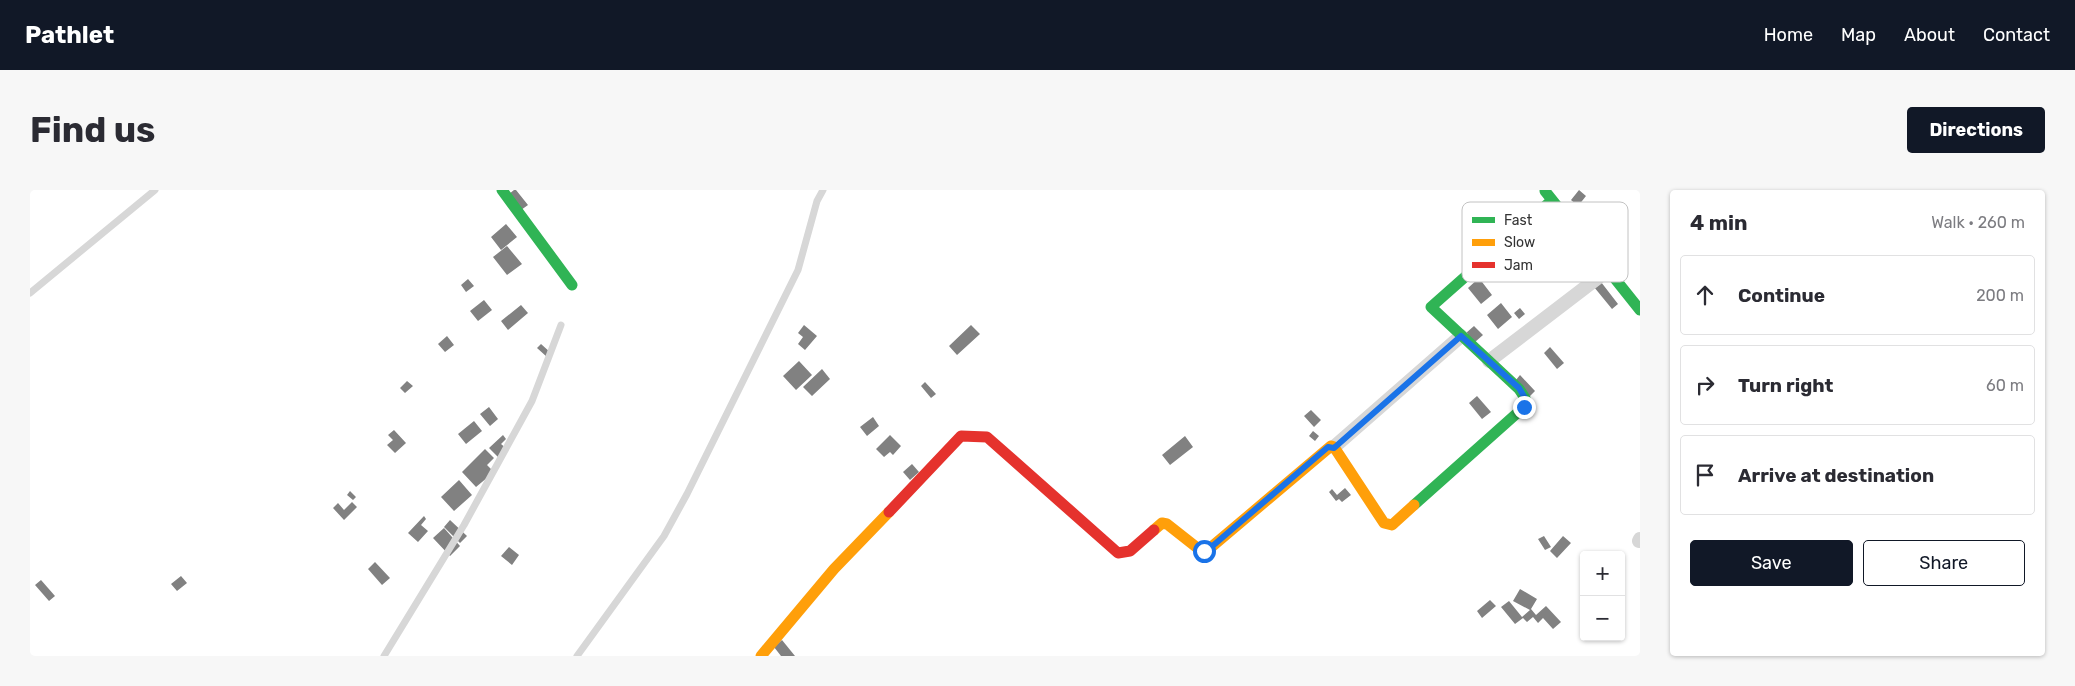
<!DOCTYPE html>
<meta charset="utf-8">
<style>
:root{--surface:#fff;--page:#f7f7f7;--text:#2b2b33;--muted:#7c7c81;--line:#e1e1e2;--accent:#111827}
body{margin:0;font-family:Rubik,sans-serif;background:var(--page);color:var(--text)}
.controls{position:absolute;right:15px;bottom:15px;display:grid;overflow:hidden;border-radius:5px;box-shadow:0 1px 4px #0004}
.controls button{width:45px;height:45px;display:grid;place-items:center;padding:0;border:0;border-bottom:1px solid var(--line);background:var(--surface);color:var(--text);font:25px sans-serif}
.stop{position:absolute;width:15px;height:15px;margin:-11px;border:4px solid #1a73e8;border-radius:50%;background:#fff}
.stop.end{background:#1a73e8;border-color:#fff;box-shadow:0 1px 5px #0008}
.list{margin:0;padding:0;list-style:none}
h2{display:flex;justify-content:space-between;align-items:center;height:65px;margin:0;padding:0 20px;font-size:21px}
h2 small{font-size:16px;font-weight:400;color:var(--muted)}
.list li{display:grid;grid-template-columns:32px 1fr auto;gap:15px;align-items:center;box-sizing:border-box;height:80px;margin:0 10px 10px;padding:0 10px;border:1px solid var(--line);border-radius:5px}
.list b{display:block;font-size:19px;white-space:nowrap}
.list em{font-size:16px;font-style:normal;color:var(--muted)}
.actions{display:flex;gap:10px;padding:15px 20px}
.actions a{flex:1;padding:11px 0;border:1px solid var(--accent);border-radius:5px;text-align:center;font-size:18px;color:var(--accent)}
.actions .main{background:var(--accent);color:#fff}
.icon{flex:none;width:28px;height:28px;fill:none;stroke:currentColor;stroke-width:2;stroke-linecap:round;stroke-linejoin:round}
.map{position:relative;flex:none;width:1610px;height:466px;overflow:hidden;border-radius:5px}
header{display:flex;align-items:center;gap:30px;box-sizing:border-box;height:70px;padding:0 25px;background:var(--accent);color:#fff}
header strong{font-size:24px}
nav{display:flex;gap:28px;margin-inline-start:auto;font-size:18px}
.intro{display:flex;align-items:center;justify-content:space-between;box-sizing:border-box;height:120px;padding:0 30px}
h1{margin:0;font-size:35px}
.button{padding:12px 22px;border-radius:5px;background:var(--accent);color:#fff;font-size:18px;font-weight:700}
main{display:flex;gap:30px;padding:0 30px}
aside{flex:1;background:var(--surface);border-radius:5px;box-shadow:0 1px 4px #0004}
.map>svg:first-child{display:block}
.building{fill:#818181}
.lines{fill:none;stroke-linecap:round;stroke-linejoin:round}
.lane{stroke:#d7d7d7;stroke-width:7}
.street{stroke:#d7d7d7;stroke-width:14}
.fast{stroke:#30b455;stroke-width:11}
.slow{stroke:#ff9f0a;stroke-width:11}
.jam{stroke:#e5322d;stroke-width:11}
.route{stroke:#1a73e8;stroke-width:6}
.key{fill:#fff;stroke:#c2c2c2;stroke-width:1}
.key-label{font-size:14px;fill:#333}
</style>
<header>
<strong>Pathlet</strong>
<nav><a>Home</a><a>Map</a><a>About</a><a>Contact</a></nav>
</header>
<div class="intro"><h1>Find us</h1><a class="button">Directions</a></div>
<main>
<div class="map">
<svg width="1610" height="466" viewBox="0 0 1610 466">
<rect width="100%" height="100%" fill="#fff"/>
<path class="building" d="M484,0H486L498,15L491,20L479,4Z
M1549,0L1556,6L1548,16L1541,10Z
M476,34L487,47L471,60L461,47Z
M477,56L492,74L477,85L463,67Z
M1449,88L1462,105L1451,114L1438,98Z
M438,89L444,96L436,102L431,95Z
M1571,92L1588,114L1582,119L1564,97Z
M454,110L462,120L448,131L440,121Z
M1471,113L1482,127L1468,139L1457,125Z
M491,115L498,123L478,140L471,131Z
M1490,118L1495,124L1489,129L1484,123Z
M774,135L787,146L775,160L768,154L773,147L768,143Z
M941,135L950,144L927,165L919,156Z
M1444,136L1453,145L1445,152L1436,143Z
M417,146L424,155L415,162L408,154Z
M511,154L521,163L517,167L507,158Z
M1520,157L1534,173L1527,179L1514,163Z
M769,171L782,185L766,200L753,186Z
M792,179L800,189L782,206L773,197Z
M1490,185L1505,201L1500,206L1486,190Z
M377,191L383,196L375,203L370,198Z
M895,192L906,204L901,208L891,196Z
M1447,206L1461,222L1452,229L1439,213Z
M459,217L468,229L460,236L450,224Z
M1281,220L1291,230L1284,237L1274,226Z
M843,227L849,236L837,246L830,237Z
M444,231L452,241L436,254L428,244Z
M364,240L376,253L365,263L357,255L363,250L358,245Z
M1283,241L1289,246L1285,251L1279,246Z
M473,245L476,249L471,254L477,259L468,267L459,258Z
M860,245L871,256L863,265L860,262L854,267L846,259Z
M1155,246L1163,257L1140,275L1132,265Z
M455,259L464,268L457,275L464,282L446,297L432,282Z
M882,274L889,282L880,290L873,282Z
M429,290L442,305L424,321L411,307Z
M1315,298L1321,305L1312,312L1309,309L1306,311L1299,302L1302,299L1307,305Z
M320,301L326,307L323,310L317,305Z
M322,312L327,317L314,330L303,318L308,313L314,320Z
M394,326L396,329L391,335L398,341L388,352L378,343Z
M420,330L437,346L430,353L414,337Z
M414,338L430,356L420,366L403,348Z
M1514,346L1521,357L1515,360L1508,349Z
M1533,346L1541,353L1527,368L1520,361Z
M479,357L489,365L482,375L471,366Z
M345,372L360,388L352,395L338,379Z
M151,386L157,393L147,401L141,394Z
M11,390L25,406L19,411L5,395Z
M1490,399L1507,409L1501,419L1506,425L1516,416L1531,432L1523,439L1513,428L1508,433L1503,427L1497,432L1493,428L1485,434L1471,417L1479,411L1492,427L1500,420L1483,411Z
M1460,410L1466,416L1452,428L1447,421Z
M752,450L765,466H751L744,457Z"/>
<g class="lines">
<path class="lane" d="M0,103L125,0
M354,466L434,335L502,211L531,135
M547,466L634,346L657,304L768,80L787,11L793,0"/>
<path class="street" d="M1459,171L1578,80
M1304,257L1431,146
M1609,351L1610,349"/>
<path class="fast" d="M472,0L542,95
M1515,1L1610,120
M1384,315L1494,217L1495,208L1489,199L1401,117L1522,10"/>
<path class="slow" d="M1124,340L1132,333L1137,334L1170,360L1179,359L1301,256L1304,257L1354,333L1362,335L1384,315
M731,466L804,379L859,322"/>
<path class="jam" d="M859,322L931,246L957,247L1088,363L1100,361L1124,340"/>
</g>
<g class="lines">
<path class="route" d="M1174,361L1179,359L1298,257L1304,258L1431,146L1489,198L1495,208L1494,217"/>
</g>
<rect x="1432" y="12" width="166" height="80" rx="8" class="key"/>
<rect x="1442" y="27" width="23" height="6" fill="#30b455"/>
<rect x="1442" y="49" width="23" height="7" fill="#ff9f0a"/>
<rect x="1442" y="72" width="23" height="6" fill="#e5322d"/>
<g class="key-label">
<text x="1474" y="35">Fast</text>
<text x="1474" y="57">Slow</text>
<text x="1474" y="80">Jam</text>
</g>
</svg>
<div class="controls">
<button>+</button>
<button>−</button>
</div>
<div class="stop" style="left:1174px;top:361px"></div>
<div class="stop end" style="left:1494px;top:217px"></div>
</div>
<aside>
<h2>4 min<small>Walk · 260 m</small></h2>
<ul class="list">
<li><svg class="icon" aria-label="ahead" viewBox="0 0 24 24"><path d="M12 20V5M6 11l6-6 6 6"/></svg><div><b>Continue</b></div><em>200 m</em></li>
<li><svg class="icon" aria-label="right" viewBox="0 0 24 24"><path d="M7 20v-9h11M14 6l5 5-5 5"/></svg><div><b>Turn right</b></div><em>60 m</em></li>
<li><svg class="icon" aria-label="arrive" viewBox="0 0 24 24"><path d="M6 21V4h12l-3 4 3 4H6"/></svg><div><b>Arrive at destination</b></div></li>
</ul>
<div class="actions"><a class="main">Save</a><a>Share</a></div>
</aside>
</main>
